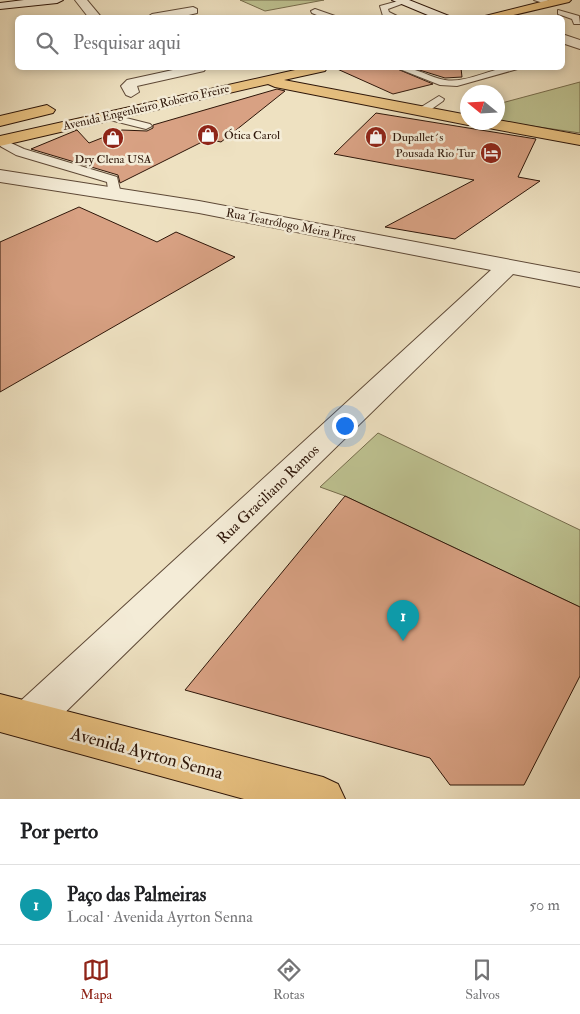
<!DOCTYPE html>
<html lang="pt">
<meta charset="utf-8">
<style>
:root{--surface:#fff;--page:#f2f2f2;--text:#202124;--muted:#757577;--line:#e0e0e0;--accent:#8f2418}
body{margin:0;font-family:"IM FELL Double Pica",serif;background:var(--page);color:var(--text)}
.compass{position:absolute;left:460px;top:85px;width:45px;height:45px;border-radius:50%;background:var(--surface);box-shadow:0 2px 8px #0003;rotate:288deg}
.you{position:absolute;left:344px;top:425px;width:18px;height:18px;margin:-12px;border:4px solid #fff;border-radius:50%;background:#1a73e8;box-shadow:0 0 0 8px #1a73e833}
.badge{display:grid;place-items:center;width:32px;height:32px;border-radius:50%;background:var(--accent);color:#fff;font-size:16px;font-weight:700}
.pin{position:absolute;translate:-50% -41px;filter:drop-shadow(0 1px 2px #0008)}
.pin::after{content:'';position:absolute;top:26px;width:18px;height:15px;background:inherit;clip-path:polygon(0 0,100% 0,50% 100%)}
.list{margin:0;padding:0;list-style:none}
h2{display:flex;justify-content:space-between;align-items:center;height:65px;margin:0;padding:0 20px;font-size:21px}
h2 small{font-size:16px;font-weight:400;color:var(--muted)}
.list li{display:grid;grid-template-columns:32px 1fr auto;gap:15px;align-items:center;box-sizing:border-box;height:80px;padding:0 20px;border-top:1px solid var(--line)}
.list b{display:block;font-size:19px;white-space:nowrap}
.list p{margin:0;font-size:16px;white-space:nowrap;color:var(--muted)}
.list em{font-size:16px;font-style:normal;color:var(--muted)}
.icon{flex:none;width:28px;height:28px;fill:none;stroke:currentColor;stroke-width:2;stroke-linecap:round;stroke-linejoin:round}
.map{position:relative;flex:none;width:580px;height:799px;overflow:hidden}
.search{position:absolute;background:var(--surface);box-shadow:0 2px 8px #0003;left:15px;right:15px;top:15px;height:55px;display:flex;align-items:center;gap:12px;box-sizing:border-box;padding:0 18px;border-radius:8px;color:var(--muted);font-size:19px}
.sheet{height:145px;background:var(--surface)}
nav{display:flex;justify-content:space-around;align-items:center;box-sizing:border-box;height:70px;border-top:1px solid var(--line);background:var(--surface);font-size:14px;color:var(--muted)}
nav a{display:grid;justify-items:center;gap:2px}
nav .on{color:var(--accent)}
.map>svg:first-child{display:block}
.green{fill:#bdc190;stroke:#766c4c}
.building{fill:#d8a183;stroke:#2e1609}
.lines{fill:none;stroke-linecap:round;stroke-linejoin:round}
.lane-casing{stroke:#5e4937;stroke-width:2}
.street-casing{stroke:#5e4937;stroke-width:2}
.secondary-casing{stroke:#2e1609;stroke-width:2}
.primary-casing{stroke:#2e1609;stroke-width:2}
.lane{fill:#f4ecd7;fill-rule:evenodd}
.street{fill:#f4ecd7;fill-rule:evenodd}
.secondary{fill:#f4ecd7;fill-rule:evenodd}
.primary{fill:#e7c080;fill-rule:evenodd}
.labels{text-anchor:middle;stroke-width:5;stroke-linejoin:round;paint-order:stroke}
.far-street-label{font-size:12px;fill:#2e1609;stroke:#f4ecd7}
.far-poi-label{font-size:12px;fill:#2e1609;stroke:#f4ecd7;text-anchor:start}
.street-label{font-size:15px;fill:#2e1609;stroke:#f4ecd7}
.near-street-label{font-size:18px;fill:#2e1609;stroke:#f4ecd7}
</style>
<div class="map">
<svg width="580" height="799" viewBox="0 0 580 799">
<rect width="100%" height="100%" fill="#eee1c1"/>
<filter id="stains"><feTurbulence type="fractalNoise" baseFrequency=".004" numOctaves="4"/><feColorMatrix values="0 0 0 0 .2 0 0 0 0 .09 0 0 0 0 .02 0 0 0 .5 -.17"/></filter>
<radialGradient id="worn" r=".72"><stop offset=".6" stop-color="#630" stop-opacity="0"/><stop offset="1" stop-color="#630" stop-opacity=".3"/></radialGradient>
<path class="green" d="M240,0H324L265,11Z
M580,82V133L498,121V104Z
M378,433L580,530V607L345,496L320,487Z"/>
<path class="building" d="M335,68H395L433,84L393,94Z
M413,68H461L462,77L445,78Z
M277,89L285,91L221,142L208,139L120,183L118,175L31,149L77,130L89,143L122,130L147,131L153,128V125Z
M376,113L536,139L518,177L540,181L455,239L385,227L474,180L334,154Z
M79,207L157,242L176,232L235,257L0,392V242Z
M345,496L580,607V676L524,785H450L430,758L185,690Z"/>
<g class="lines">
<g class="lane-casing">
<path id="lane" d="M402,0L407,2L388,9L389,12L401,18L383,16L380,6Z
M534,0H547L553,3L549,5Z
M315,9L335,16L336,18H324L312,13L311,11Z
M558,10L579,16L580,24H574L572,19L558,14Z
M397,68C415,66 428,77 445,80C470,84 495,64 521,68L457,86L440,85Z
M439,96L444,99L443,101L426,113H418V109Z
M106,113L150,124L152,126L146,129L102,118V114Z
M0,138L24,149L117,177L121,194L119,197H109L107,182L16,155L0,146Z"/>
</g>
<g class="street-casing">
<path id="street" d="M75,0H87L102,18H89Z
M193,7L197,9V13L176,18H146L152,14Z
M562,34L580,40V49L562,43Z
M182,68H206L204,71L137,86L139,92L131,97L126,95L121,86L127,80Z
M0,170L199,201L580,273V287L513,274L43,734L29,739L15,734L9,720L15,706L491,270L199,213L0,182Z"/>
</g>
<g class="secondary-casing">
<path id="secondary" d="M24,0H63L57,3L0,9V3Z
M392,0H409L454,18H435Z"/>
</g>
<g class="primary-casing">
<path id="primary" d="M549,0H571L569,2L501,18H477Z
M304,68H327L325,71L284,80L468,115V122H474L468,125L275,87L268,84L0,146V136Z
M47,105L55,110L53,113L0,126V116Z
M498,120L580,135V145L483,127L475,122H498Z
M0,694L323,777L338,784L345,799H244L0,732Z"/>
</g>
<use href="#lane" class="lane"/>
<use href="#street" class="street"/>
<use href="#secondary" class="secondary"/>
<use href="#primary" class="primary"/>
</g>
<defs>
<g id="shop-disc" transform="scale(1.125)"><circle r="9.5" fill="#8f2418" stroke="#f4ecd7"/><path d="M-5-2.5h2.3a2.7 3.5 0 0 1 5.4 0H5L5.5 6h-11ZM-1.5-2.5h3a1.5 2.3 0 0 0-3 0Z" fill="#fff"/></g>
<g id="hotel-disc" transform="scale(1.125)"><circle r="9.5" fill="#8f2418" stroke="#f4ecd7"/><path d="M-6-4.5h1.5V1H6V5H4.5V3h-9V5H-6ZM-4 0a1.8 1.8 0 1 1 3.6 0ZM.5 0V-2.5h3Q6-2.5 6 0Z" fill="#fff"/></g>
</defs>
<g fill-rule="evenodd">
<use href="#shop-disc" x="208" y="135"/>
<use href="#shop-disc" x="376" y="137"/>
<use href="#shop-disc" x="113" y="138"/>
<use href="#hotel-disc" x="491" y="153"/>
</g>
<g class="labels">
<g class="far-street-label">
<text transform="translate(146 107) rotate(-13)" y="4">Avenida Engenheiro Roberto Freire</text>
<text transform="translate(291 225) rotate(11)" y="4">Rua Teatrólogo Meira Pires</text>
</g>
<g class="far-poi-label">
<text x="224" y="139">Ótica Carol</text>
<text x="392" y="141">Dupallet´s</text>
<text x="475" y="157" text-anchor="end">Pousada Rio Tur</text>
<text x="113" y="163" text-anchor="middle">Dry Clena USA</text>
</g>
<g class="street-label">
<text transform="translate(268 494) rotate(-44)" y="5">Rua Graciliano Ramos</text>
</g>
<g class="near-street-label">
<text transform="translate(147 753) rotate(15)" y="6">Avenida Ayrton Senna</text>
</g>
</g>
<rect width="100%" height="100%" filter="url(#stains)"/>
<rect width="100%" height="100%" fill="url(#worn)"/>
</svg>
<svg class="compass" viewBox="-18 -18 36 36"><path d="M0-13l5 13h-10z" fill="#e53935"/><path d="M0 13l5-13h-10z" fill="#757577"/></svg>
<div class="you"></div>
<div class="pin badge" style="left:403px;top:641px;background:#0f9aa8">1</div>
<div class="search"><svg class="icon" aria-label="search" viewBox="0 0 24 24"><circle cx="10" cy="10" r="6"/><path d="M15 15l6 6"/></svg>Pesquisar aqui</div>
</div>
<section class="sheet">
<h2>Por perto<small></small></h2>
<ul class="list">
<li><span class="badge" style="background:#0f9aa8">1</span><div><b>Paço das Palmeiras</b><p>Local · Avenida Ayrton Senna</p></div><em>50 m</em></li>
</ul>
</section>
<nav>
<a class="on"><svg class="icon" aria-label="map" viewBox="0 0 24 24"><path d="M3 6l6-2 6 2 6-2v14l-6 2-6-2-6 2zM9 4v14M15 6v14"/></svg>Mapa</a>
<a><svg class="icon" aria-label="directions" viewBox="0 0 24 24"><path d="M12 3l9 9-9 9-9-9zM9 14v-3h6M13 9l2 2-2 2"/></svg>Rotas</a>
<a><svg class="icon" aria-label="saved" viewBox="0 0 24 24"><path d="M7 4h10v16l-5-4-5 4z"/></svg>Salvos</a>
</nav>
